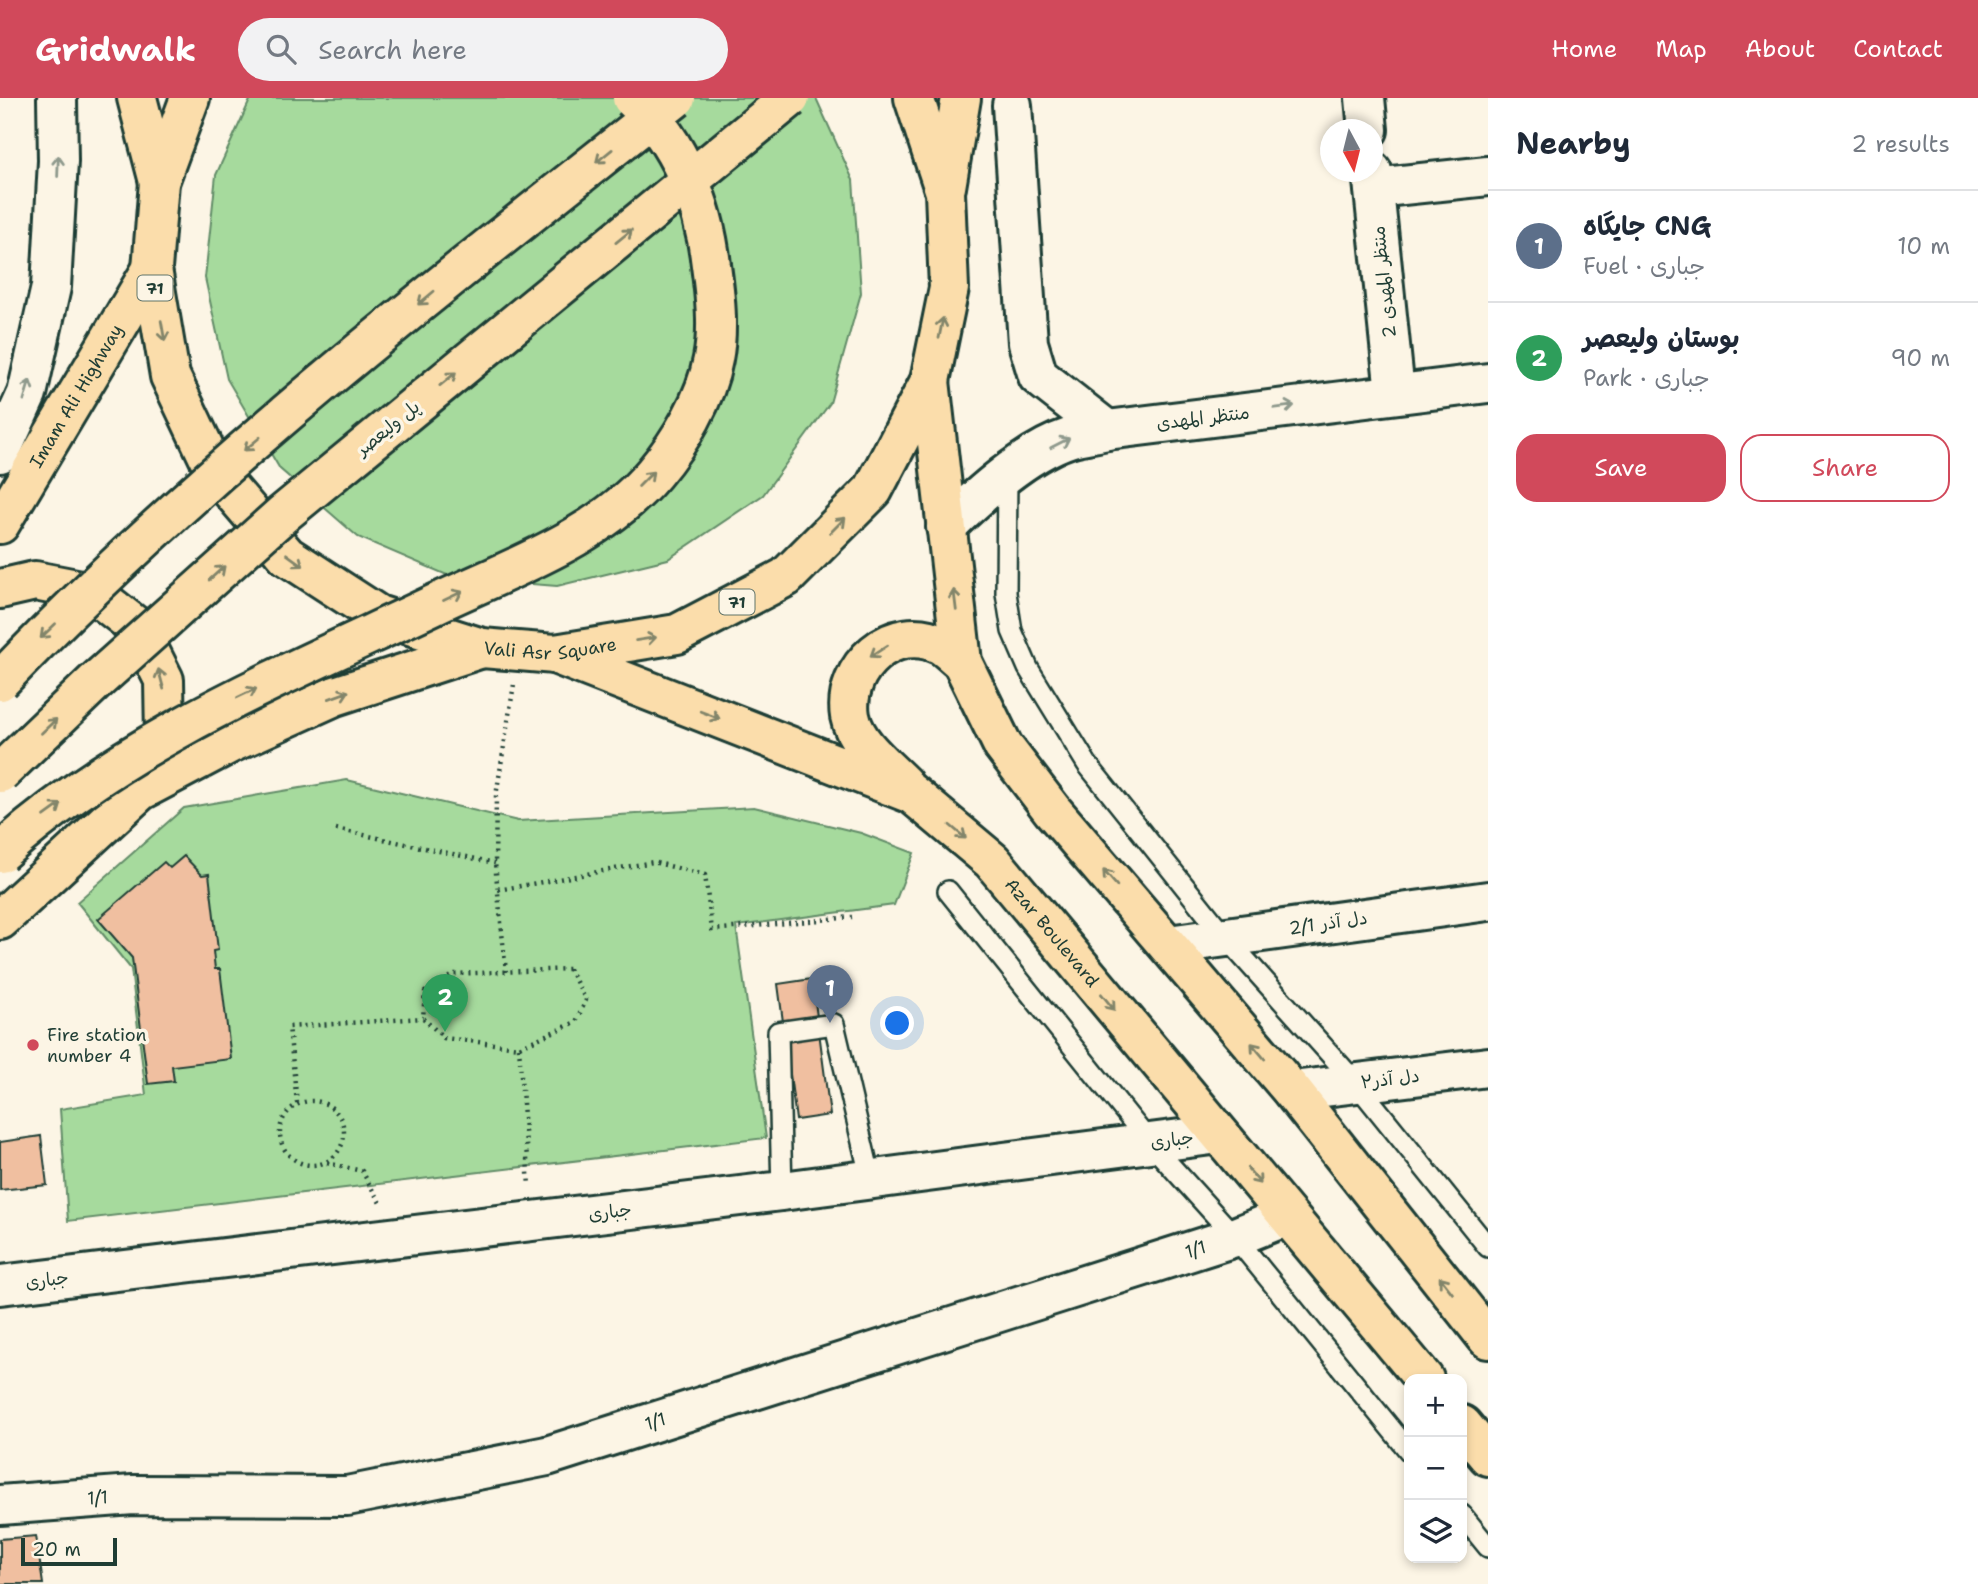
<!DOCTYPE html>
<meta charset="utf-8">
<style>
:root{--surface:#fff;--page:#f2f2f3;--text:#1f2937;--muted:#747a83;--line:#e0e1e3;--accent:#d1495b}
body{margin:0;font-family:"Shantell Sans","Playpen Sans Arabic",sans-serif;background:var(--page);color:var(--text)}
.controls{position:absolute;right:21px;bottom:21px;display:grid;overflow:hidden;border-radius:14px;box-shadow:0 4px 10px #0003}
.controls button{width:63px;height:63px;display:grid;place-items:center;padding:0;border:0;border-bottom:2px solid var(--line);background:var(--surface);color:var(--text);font:35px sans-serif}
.compass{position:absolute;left:1320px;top:21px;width:63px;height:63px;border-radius:50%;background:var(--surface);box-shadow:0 4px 10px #0003;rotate:173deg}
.scale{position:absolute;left:21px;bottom:18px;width:96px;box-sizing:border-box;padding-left:7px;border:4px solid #1f3d34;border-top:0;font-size:19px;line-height:24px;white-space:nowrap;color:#1f3d34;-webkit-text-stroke:5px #fcf5e5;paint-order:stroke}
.you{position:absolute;left:898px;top:926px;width:24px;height:24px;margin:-18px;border:5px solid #fff;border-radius:50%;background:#1a73e8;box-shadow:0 0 0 10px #1a73e833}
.badge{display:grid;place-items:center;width:46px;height:46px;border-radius:50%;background:var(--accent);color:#fff;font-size:23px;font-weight:700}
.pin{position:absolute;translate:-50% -58px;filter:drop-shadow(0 2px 4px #0008)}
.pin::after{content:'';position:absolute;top:37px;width:24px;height:21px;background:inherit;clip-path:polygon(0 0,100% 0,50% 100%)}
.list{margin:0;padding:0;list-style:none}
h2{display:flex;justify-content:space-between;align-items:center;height:91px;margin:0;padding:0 28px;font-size:30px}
h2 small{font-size:23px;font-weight:400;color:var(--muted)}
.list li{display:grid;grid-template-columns:46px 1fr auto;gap:21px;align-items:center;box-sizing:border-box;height:112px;padding:0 28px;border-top:2px solid var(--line)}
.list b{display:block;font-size:26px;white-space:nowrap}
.list p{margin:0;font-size:23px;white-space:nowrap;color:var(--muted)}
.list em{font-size:23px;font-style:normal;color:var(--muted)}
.actions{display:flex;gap:14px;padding:21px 28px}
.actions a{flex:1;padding:16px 0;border:2px solid var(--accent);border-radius:21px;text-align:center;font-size:24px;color:var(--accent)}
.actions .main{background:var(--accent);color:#fff}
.icon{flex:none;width:38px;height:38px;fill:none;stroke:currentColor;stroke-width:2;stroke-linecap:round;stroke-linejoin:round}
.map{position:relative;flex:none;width:1488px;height:1486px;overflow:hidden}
header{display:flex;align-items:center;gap:42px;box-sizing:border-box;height:98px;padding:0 35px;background:var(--accent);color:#fff}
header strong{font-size:33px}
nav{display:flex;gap:38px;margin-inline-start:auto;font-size:24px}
.search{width:490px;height:63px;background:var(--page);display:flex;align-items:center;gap:18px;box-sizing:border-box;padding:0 24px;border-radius:38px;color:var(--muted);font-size:26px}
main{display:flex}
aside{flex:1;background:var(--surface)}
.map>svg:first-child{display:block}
.green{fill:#a6da9d;stroke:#628c68;stroke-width:2}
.building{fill:#f0bfa0;stroke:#1f3d34;stroke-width:2}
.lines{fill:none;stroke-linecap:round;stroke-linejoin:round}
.lane-casing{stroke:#1f3d34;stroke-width:24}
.street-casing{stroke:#1f3d34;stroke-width:44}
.primary-casing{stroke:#1f3d34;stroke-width:44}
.highway-casing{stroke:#1f3d34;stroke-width:44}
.path{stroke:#1f3d34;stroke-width:4.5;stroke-dasharray:2 5;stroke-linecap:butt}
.lane{stroke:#fcf5e5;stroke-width:19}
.street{stroke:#fcf5e5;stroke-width:38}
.primary{stroke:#fbddab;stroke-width:38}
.highway{stroke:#fbddab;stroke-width:38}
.highway-bridge-casing{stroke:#1f3d34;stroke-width:44;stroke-linecap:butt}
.highway-bridge{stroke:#fbddab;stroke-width:38}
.oneway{stroke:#82856a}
.oneway2{stroke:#8e998c}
.poi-dot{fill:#d1495b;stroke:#fcf5e5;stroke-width:2.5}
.labels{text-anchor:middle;stroke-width:7;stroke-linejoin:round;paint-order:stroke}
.shield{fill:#fcf5e5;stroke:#617469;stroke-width:2}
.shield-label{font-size:16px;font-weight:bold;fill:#1f3d34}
.street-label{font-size:18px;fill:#1f3d34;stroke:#fcf5e5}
.poi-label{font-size:18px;fill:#1f3d34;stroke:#fcf5e5;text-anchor:start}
</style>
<header>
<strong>Gridwalk</strong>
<div class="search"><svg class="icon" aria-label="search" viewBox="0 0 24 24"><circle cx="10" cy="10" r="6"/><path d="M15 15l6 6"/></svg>Search here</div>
<nav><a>Home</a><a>Map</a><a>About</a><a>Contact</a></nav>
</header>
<main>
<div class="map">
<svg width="1488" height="1486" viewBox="0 0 1488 1486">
<rect width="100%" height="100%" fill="#fcf5e5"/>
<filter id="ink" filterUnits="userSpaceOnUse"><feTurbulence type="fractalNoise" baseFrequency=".0143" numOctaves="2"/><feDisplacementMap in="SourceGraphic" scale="14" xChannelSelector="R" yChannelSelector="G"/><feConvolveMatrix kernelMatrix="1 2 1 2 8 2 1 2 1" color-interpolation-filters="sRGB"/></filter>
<g filter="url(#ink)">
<path class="green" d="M251,0H816L853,82L861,195L830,305L763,397L668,461L557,488L454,480L358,439L280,371L227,281L205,180L216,77Z
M347,682L518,723L754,709L861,735L914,755L894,807L736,828L766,1040L68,1123L60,1011L146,997L131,871L77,804L184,710Z"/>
<path class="building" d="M184,758L202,777L209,776L218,852L213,853L215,871H220L231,961L172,968L174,983L148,986L132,860L98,821L164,764L170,770Z
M812,881L830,1017L796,1022L778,886Z
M41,1038L47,1087L0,1092V1044Z
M36,1438L43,1486H0V1441Z"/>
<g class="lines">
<g class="lane-casing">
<path id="lane" d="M1007,376L1006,495L1012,533L1028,570L1087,666L1225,839L1356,985L1488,1149
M948,793L1150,1045L1235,1139L1409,1353
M782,1093L778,934L834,926L871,1082
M1462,1417L1488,1449"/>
</g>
<g class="street-casing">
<g id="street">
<path d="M1365,0L1368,32"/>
<path d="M1012,7L1028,245L1038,278L1107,332"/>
<path d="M1372,73L1395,295"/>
<path d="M1374,90L1488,78"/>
<path d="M0,355L27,296L51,189L58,63L57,0"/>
<path d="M946,429C978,398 1026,354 1069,340C1081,336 1095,335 1107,332L1488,285"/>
<path d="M1168,847L1488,803"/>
<path d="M1292,993L1488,969"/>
<path d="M0,1187L782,1093L1219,1036"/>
<path id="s1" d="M0,1407L133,1397L347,1398L547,1358L1235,1139L1287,1118"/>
</g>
</g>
<g class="primary-casing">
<g id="primary">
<path id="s2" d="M190,0L159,84L152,171L170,278L216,375L287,458L378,517L482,550L555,556L677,536L786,479L873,392L930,283L949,190L945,94L914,0"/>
<path d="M946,89L961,0"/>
<path d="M930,283L962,564L1003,648L1052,712L1292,993L1488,1241"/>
<path id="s3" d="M557,557L912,696L992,763L1424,1281"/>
<path d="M903,686C884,667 855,645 850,618C842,570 894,522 941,547C948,551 955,559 962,564"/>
<path d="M1462,1327L1488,1358"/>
</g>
</g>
<g class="highway-casing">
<g id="highway">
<path d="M137,0L159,84"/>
<path id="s4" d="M0,426L152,171"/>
<path d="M0,491L35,483L92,494L138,530L164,582L165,640L153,665"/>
<path d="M0,822L140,693L231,645L335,598L482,550"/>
</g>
</g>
<path class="path" d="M336,731L495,765
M498,792L653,764L705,777L712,832L852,819
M569,871L586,902L576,924L519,949L444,940L423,920L425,894L454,876Z
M506,874L495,765L496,698L514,586
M519,949L529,1088
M280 1035a32 32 0 1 1 64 0a32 32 0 1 1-64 0Z
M297,1005L289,929L423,920
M327,1065L362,1073L380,1105"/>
<use href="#lane" class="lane"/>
<use href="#street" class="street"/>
<use href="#primary" class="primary"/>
<use href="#highway" class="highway"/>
<g class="highway-bridge-casing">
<path id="highway-bridge" d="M0,583C205,368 444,185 676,0
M0,675L94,585L283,416L790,0
M0,755C125,642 283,578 433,507C508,471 599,441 654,375C680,344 706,301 713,261C719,231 715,196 711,167C704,106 679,42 632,0"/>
</g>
<use href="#highway-bridge" class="highway-bridge"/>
</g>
<defs><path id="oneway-shaft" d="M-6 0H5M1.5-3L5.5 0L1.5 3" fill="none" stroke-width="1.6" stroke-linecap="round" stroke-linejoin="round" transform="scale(1.75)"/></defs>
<g class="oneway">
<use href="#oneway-shaft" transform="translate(604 58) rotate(141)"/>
<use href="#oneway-shaft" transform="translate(624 138) rotate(-39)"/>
<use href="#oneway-shaft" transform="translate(426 200) rotate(140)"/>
<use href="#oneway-shaft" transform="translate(941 230) rotate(-79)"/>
<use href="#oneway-shaft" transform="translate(163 233) rotate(80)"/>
<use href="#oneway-shaft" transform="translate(448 281) rotate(-39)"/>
<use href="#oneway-shaft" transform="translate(252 346) rotate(140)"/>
<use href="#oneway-shaft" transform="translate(646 381) rotate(-45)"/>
<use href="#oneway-shaft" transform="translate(838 427) rotate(-45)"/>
<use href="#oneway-shaft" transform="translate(295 462) rotate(36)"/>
<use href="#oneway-shaft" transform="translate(217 475) rotate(-42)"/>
<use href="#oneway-shaft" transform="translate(453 498) rotate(-25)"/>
<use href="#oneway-shaft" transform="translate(955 502) rotate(-97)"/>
<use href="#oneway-shaft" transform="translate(48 533) rotate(136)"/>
<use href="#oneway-shaft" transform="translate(646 541) rotate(-9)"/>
<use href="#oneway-shaft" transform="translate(879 553) rotate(147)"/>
<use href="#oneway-shaft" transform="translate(161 581) rotate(-105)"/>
<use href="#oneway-shaft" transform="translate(247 595) rotate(-25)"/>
<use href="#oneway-shaft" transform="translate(339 597) rotate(-20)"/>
<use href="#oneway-shaft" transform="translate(710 617) rotate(21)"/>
<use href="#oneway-shaft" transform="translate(49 628) rotate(-44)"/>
<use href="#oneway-shaft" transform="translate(53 712) rotate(-36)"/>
<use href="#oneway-shaft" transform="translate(958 734) rotate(40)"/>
<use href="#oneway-shaft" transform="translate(1110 780) rotate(-131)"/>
<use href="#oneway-shaft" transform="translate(1108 904) rotate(51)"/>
<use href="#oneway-shaft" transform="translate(1258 953) rotate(-130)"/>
<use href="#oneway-shaft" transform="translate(1254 1078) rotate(50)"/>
<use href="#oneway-shaft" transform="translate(1446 1187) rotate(-128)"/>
</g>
<g class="oneway2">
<use href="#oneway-shaft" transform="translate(58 68) rotate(-88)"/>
<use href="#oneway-shaft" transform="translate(27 292) rotate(-73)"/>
<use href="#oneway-shaft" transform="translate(1284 309) rotate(-7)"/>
<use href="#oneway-shaft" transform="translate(1060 345) rotate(-27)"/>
</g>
</g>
<circle class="poi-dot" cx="33" cy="947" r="7"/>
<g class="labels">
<g class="shield">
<rect x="137.5" y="177.5" width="35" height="25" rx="5"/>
<rect x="719.5" y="491.5" width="35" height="25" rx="5"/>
</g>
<g class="shield-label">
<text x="155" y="196">71</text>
<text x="737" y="510">71</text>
</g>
<g class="street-label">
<text transform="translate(1384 184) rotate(-96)" y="6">منتظر المهدی 2</text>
<text dy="6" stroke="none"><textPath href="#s4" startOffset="149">Imam Ali Highway</textPath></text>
<text transform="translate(1203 320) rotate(-7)" y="6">منتظر المهدی</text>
<text transform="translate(388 330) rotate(-39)" y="6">پل ولیعصر</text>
<text dy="6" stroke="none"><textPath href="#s2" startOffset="788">Vali Asr Square</textPath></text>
<text transform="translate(1328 825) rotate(-8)" y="6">دل آذر 2/1</text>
<text dy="6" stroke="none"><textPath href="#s3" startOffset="579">Azar Boulevard</textPath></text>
<text transform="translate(1390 981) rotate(-7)" y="6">دل آذر۲</text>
<text transform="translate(1172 1042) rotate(-7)" y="6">جباری</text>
<text transform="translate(610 1114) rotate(-7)" y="6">جباری</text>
<text dy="6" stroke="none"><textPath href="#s1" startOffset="1232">1/1</textPath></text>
<text transform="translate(47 1182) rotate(-7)" y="6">جباری</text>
<text dy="6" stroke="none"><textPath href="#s1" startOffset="665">1/1</textPath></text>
<text dy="6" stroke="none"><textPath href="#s1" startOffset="98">1/1</textPath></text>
</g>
<g class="poi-label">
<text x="47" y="943">Fire station<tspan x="47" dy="21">number 4</tspan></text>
</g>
</g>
</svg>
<div class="controls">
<button>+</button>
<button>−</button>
<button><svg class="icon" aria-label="layers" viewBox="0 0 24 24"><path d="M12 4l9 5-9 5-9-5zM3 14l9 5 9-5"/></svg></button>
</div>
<svg class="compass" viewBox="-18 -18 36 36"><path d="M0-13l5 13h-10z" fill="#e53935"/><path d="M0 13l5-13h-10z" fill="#747a83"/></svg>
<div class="scale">20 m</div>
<div class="you"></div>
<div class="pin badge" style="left:830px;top:925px;background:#5c6f8a">1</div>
<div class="pin badge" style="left:445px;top:934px;background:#2e9e5b">2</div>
</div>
<aside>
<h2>Nearby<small>2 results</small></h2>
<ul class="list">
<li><span class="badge" style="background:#5c6f8a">1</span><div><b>جایگاه CNG</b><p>Fuel · جباری</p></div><em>10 m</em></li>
<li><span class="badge" style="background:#2e9e5b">2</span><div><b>بوستان ولیعصر</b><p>Park · جباری</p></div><em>90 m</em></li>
</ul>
<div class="actions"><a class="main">Save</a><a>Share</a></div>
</aside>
</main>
